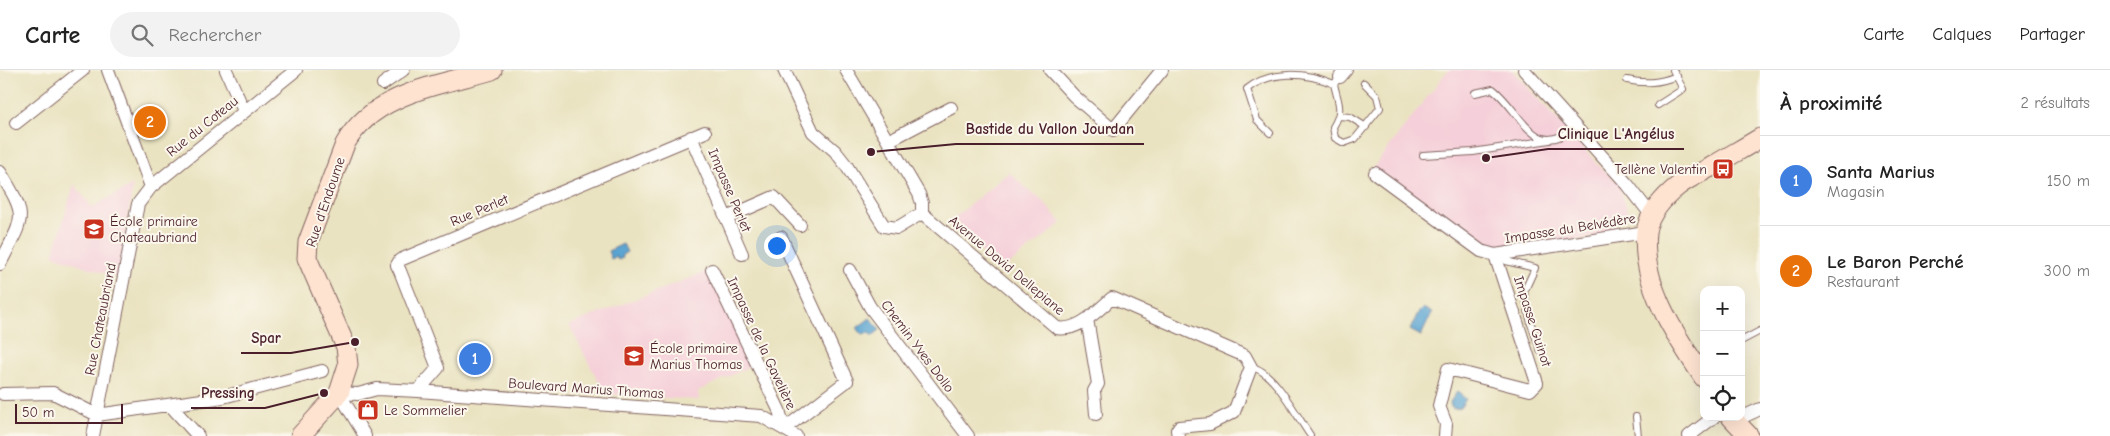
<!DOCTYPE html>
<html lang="fr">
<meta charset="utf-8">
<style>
:root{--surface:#fff;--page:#f2f2f2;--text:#222;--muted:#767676;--line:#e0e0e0;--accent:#c8321e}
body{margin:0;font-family:"Comic Neue",sans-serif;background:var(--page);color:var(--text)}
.controls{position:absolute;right:15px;bottom:15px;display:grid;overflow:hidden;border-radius:10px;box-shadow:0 5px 20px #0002}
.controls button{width:45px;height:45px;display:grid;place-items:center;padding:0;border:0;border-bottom:1px solid var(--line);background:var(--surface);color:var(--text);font:25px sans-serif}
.scale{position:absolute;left:15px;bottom:12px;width:108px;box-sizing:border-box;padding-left:5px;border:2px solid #4a1f2b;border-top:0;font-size:14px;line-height:18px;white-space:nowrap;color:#4a1f2b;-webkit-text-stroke:4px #fbf7ec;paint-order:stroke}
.you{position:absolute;left:776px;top:175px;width:18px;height:18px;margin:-12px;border:4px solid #fff;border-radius:50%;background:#1a73e8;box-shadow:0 0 0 8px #1a73e833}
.badge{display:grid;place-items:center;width:32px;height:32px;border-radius:50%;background:var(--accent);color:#fff;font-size:16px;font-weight:700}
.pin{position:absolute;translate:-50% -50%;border:2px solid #fff;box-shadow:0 1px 5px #0006}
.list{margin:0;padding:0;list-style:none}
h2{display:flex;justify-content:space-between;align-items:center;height:65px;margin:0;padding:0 20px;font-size:21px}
h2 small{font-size:16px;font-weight:400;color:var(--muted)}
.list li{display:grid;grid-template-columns:32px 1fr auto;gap:15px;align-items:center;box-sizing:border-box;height:90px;padding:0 20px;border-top:1px solid var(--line)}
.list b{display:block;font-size:19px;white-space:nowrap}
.list p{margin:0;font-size:16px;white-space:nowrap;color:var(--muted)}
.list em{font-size:16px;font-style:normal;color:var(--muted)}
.icon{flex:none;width:28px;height:28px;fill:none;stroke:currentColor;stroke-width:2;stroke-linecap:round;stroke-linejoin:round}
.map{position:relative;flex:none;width:1760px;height:366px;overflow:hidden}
header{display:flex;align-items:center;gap:30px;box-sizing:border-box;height:70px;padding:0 25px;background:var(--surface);border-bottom:1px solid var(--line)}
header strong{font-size:24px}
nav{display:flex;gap:28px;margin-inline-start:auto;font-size:18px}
.search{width:350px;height:45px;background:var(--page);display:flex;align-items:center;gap:12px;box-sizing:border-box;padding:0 18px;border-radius:28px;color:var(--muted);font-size:19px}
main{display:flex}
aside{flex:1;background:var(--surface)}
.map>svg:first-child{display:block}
.built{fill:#f5cfd9}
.water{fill:#58a3d0;stroke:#51617e}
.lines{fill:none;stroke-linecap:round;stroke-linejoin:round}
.lane-casing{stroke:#826460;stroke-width:8}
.street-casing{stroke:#826460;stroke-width:14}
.secondary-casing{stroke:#826460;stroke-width:21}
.lane{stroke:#fff;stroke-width:6}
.street{stroke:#fff;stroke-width:12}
.secondary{stroke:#fee3d1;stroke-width:19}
.labels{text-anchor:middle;stroke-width:4;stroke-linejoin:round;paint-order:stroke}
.street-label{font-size:14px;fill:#4a1f2b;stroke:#fbf7ec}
.poi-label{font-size:14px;fill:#4a1f2b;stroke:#fbf7ec;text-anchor:start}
.leader{fill:none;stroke:#4a1f2b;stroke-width:2}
.callout-dot{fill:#4a1f2b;stroke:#fbf7ec;stroke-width:2}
.callout-label{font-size:15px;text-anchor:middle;font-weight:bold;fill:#4a1f2b;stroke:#fbf7ec;stroke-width:4;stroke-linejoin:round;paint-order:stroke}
</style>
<header>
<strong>Carte</strong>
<div class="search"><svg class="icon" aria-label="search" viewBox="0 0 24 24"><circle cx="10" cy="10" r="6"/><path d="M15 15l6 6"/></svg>Rechercher</div>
<nav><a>Carte</a><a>Calques</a><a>Partager</a></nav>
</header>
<main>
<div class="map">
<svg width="1760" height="366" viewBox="0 0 1760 366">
<rect width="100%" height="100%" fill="#fbf7ec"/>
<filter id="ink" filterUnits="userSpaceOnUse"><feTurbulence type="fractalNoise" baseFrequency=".02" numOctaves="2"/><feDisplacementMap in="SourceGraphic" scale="10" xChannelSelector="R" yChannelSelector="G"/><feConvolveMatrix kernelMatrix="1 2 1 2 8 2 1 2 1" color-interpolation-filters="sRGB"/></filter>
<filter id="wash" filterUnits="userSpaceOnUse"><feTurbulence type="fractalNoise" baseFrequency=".0096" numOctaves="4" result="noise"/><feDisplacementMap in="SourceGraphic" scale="20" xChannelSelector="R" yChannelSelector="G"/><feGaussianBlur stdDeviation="1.12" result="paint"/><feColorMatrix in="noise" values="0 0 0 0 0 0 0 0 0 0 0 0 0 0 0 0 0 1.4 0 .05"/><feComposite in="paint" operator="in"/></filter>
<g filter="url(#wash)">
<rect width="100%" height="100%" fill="#eae3c1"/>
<path class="built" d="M1448,0H1512L1602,99L1619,113L1629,147L1617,151L1612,161L1613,165L1498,181L1482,178L1372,99Z
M1009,102L1035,126L1037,125L1062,153L1002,200L969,171L972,166L953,149Z
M74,114L92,137L133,115L118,208L53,185Z
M708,201L753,295L698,321L699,330L605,324L569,255Z"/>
<path class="water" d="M623,174L627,182L622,185L623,188L618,190L616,187L611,189L608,181Z
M1423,238L1432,243L1421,266L1410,260L1418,243Z
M870,248L880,260L872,266L869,263L862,264L857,258Z
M1457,322L1466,329L1460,338L1454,339L1451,337L1450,332Z"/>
</g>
<g filter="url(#ink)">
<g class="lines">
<g class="lane-casing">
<path id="lane" d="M1627,10C1645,14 1659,13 1677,6
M1334,14C1338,33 1344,39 1333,57L1335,68L1344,73L1355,69L1380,38L1377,26L1364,13
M1475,23L1493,19C1522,42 1535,93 1575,56
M1658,35L1683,19L1673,0
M1339,46L1350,47L1366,57
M1270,63L1257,50L1247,19C1271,0 1305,2 1334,14L1340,7
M1423,85L1473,82L1549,70
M1503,183L1506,191L1535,198L1524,222L1531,254L1541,282
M1741,271L1760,261
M1251,297C1274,300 1297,347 1310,365
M1636,347L1638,366"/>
</g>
<g class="street-casing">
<path id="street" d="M226,0L244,41
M784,0L813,62L835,81L846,95L884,156L897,158L922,143L1057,258C1078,262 1097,241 1112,228L1245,286L1251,297L1234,342L1210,354L1179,357L1177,360L1178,366
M846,0L919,124L922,133V143
M1050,0L1074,26L1113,60L1162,0
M1524,0L1628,115L1652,146
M1340,7L1346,0
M383,14L403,0
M16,53L83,0
M691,67L742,184
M888,71L951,38
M0,102C29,149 24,146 0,194
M1375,103L1481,181L1495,185L1646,162
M151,117L296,0
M726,148L774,127L800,155
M712,200L779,340L784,359L847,311L781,167
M850,200L870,237L968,366
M1087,249L1098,314L1094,321L1096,344
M418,321L438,298L400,201L397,195L400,190L705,62
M339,323L358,324L377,319L418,321L761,346L796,366
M339,323L365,366
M3,324L53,323L97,345L223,327L322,301
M170,335L198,366
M1734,351L1760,339
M93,366L138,134L151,117L108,0
M1445,366L1446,354L1439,336L1448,299L1530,320L1537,313L1495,185
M1689,366L1714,347"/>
</g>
<g class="secondary-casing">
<path id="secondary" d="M1704,308C1677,268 1640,214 1646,162C1648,145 1664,127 1678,116C1688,108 1700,103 1711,97C1727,87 1744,78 1760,68
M1731,347L1749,366
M300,366L339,323L348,295L346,277L307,188L308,172L345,74C373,23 440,15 492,0"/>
</g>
<use href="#lane" class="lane"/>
<use href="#street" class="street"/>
<use href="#secondary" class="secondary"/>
</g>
</g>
<defs>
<g id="bus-square" transform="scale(1.125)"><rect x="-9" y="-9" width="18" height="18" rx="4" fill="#c8321e" stroke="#fbf7ec"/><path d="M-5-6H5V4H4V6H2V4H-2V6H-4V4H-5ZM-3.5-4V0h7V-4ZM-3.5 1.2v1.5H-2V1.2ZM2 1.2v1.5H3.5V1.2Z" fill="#fff"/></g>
<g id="school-square" transform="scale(1.125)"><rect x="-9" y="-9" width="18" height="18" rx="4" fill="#c8321e" stroke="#fbf7ec"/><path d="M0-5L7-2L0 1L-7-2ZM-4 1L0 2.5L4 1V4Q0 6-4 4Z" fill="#fff"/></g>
<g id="shop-square" transform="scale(1.125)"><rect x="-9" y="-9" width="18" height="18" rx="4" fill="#c8321e" stroke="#fbf7ec"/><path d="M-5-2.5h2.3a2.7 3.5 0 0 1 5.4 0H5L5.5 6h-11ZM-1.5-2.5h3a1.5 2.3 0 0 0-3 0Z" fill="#fff"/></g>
</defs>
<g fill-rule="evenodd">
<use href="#bus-square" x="1723" y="99"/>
<use href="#school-square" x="94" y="159"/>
<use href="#school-square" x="634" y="286"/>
<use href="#shop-square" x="368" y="340"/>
</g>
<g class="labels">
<g class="street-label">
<text transform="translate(202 56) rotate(-39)" y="5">Rue du Coteau</text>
<text transform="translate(730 120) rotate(67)" y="5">Impasse Perlet</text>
<text transform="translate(325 132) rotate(-71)" y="5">Rue d'Endoume</text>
<text transform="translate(479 140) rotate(-23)" y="5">Rue Perlet</text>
<text transform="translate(1570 158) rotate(-9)" y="5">Impasse du Belvédère</text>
<text transform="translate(1007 195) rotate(40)" y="5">Avenue David Dellepiane</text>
<text transform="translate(100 249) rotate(-79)" y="5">Rue Chateaubriand</text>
<text transform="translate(1533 251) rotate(72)" y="5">Impasse Guinot</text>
<text transform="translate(762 273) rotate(65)" y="5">Impasse de la Gavelière</text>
<text transform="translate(918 276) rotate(53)" y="5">Chemin Yves Dollo</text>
<text transform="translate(586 318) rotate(4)" y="5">Boulevard Marius Thomas</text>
</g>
<g class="poi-label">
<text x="1707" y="104" text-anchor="end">Tellène Valentin</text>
<text x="110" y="156">École primaire<tspan x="110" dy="16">Chateaubriand</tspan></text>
<text x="650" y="283">École primaire<tspan x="650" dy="16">Marius Thomas</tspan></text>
<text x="384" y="345">Le Sommelier</text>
</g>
</g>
<path class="leader" d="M871 82L956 74H1144M1486 88L1548 79H1684M355 272L291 283H241M324 323L265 338H191"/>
<g class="callout-dot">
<circle cx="871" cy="82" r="5"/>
<circle cx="1486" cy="88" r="5"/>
<circle cx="355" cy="272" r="5"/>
<circle cx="324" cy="323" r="5"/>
</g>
<g class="callout-label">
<text x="1050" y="64">Bastide du Vallon Jourdan</text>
<text x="1616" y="69">Clinique L'Angélus</text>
<text x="266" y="273">Spar</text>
<text x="228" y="328">Pressing</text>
</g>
</svg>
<div class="controls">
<button>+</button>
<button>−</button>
<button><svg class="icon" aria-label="locate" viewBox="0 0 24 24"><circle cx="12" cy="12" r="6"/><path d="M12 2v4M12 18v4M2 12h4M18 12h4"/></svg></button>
</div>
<div class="scale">50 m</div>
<div class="you"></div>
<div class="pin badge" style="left:475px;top:289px;background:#3f7fe0">1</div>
<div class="pin badge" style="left:150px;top:52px;background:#e8710a">2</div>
</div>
<aside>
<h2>À proximité<small>2 résultats</small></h2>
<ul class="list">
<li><span class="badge" style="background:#3f7fe0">1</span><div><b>Santa Marius</b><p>Magasin</p></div><em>150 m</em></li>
<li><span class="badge" style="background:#e8710a">2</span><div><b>Le Baron Perché</b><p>Restaurant</p></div><em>300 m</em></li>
</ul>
</aside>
</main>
